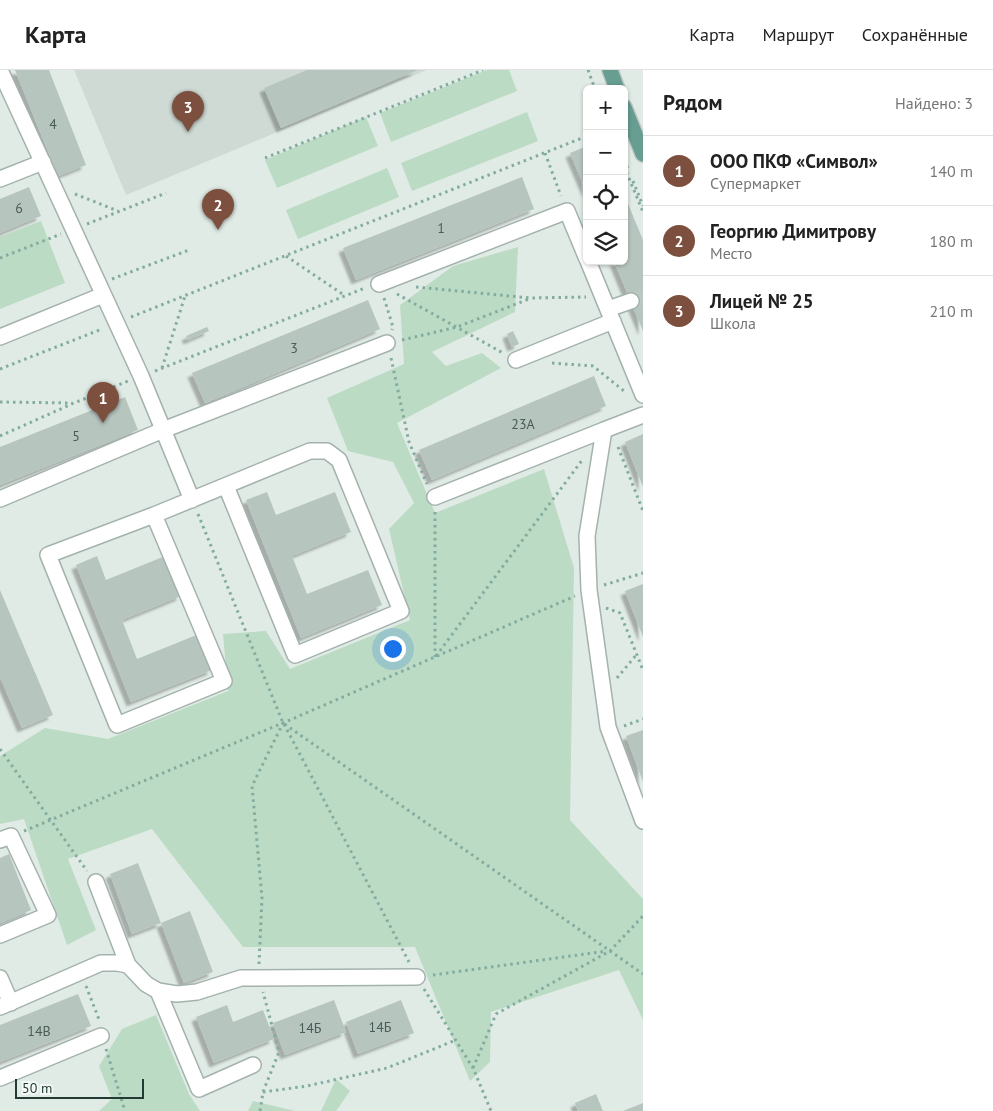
<!DOCTYPE html>
<html lang="ru">
<meta charset="utf-8">
<style>
:root{--surface:#fff;--page:#f2f2f2;--text:#222;--muted:#767676;--line:#e0e0e0;--accent:#7c4f3e}
body{margin:0;font-family:"PT Sans",sans-serif;background:var(--page);color:var(--text)}
.controls{position:absolute;right:15px;top:15px;display:grid;overflow:hidden;border-radius:8px;box-shadow:0 1px 4px #0004}
.controls button{width:45px;height:45px;display:grid;place-items:center;padding:0;border:0;border-bottom:1px solid var(--line);background:var(--surface);color:var(--text);font:25px sans-serif}
.scale{position:absolute;left:15px;bottom:12px;width:129px;box-sizing:border-box;padding-left:5px;border:2px solid #233a34;border-top:0;font-size:14px;line-height:18px;white-space:nowrap;color:#233a34;-webkit-text-stroke:4px #f1f7f4;paint-order:stroke}
.you{position:absolute;left:392px;top:578px;width:18px;height:18px;margin:-12px;border:4px solid #fff;border-radius:50%;background:#1a73e8;box-shadow:0 0 0 8px #1a73e833}
.badge{display:grid;place-items:center;width:32px;height:32px;border-radius:50%;background:var(--accent);color:#fff;font-size:16px;font-weight:700}
.pin{position:absolute;translate:-50% -41px;filter:drop-shadow(0 1px 2px #0008)}
.pin::after{content:'';position:absolute;top:26px;width:18px;height:15px;background:inherit;clip-path:polygon(0 0,100% 0,50% 100%)}
.list{margin:0;padding:0;list-style:none}
h2{display:flex;justify-content:space-between;align-items:center;height:65px;margin:0;padding:0 20px;font-size:21px}
h2 small{font-size:16px;font-weight:400;color:var(--muted)}
.list li{display:grid;grid-template-columns:32px 1fr auto;gap:15px;align-items:center;box-sizing:border-box;height:70px;padding:0 20px;border-top:1px solid var(--line)}
.list b{display:block;font-size:19px;white-space:nowrap}
.list p{margin:0;font-size:16px;white-space:nowrap;color:var(--muted)}
.list em{font-size:16px;font-style:normal;color:var(--muted)}
.icon{flex:none;width:28px;height:28px;fill:none;stroke:currentColor;stroke-width:2;stroke-linecap:round;stroke-linejoin:round}
.map{position:relative;flex:none;width:643px;height:1041px;overflow:hidden}
header{display:flex;align-items:center;gap:30px;box-sizing:border-box;height:70px;padding:0 25px;background:var(--surface);border-bottom:1px solid var(--line)}
header strong{font-size:24px}
nav{display:flex;gap:28px;margin-inline-start:auto;font-size:18px}
main{display:flex}
aside{flex:1;background:var(--surface)}
.map>svg:first-child{display:block}
.built{fill:#cfdad5}
.green{fill:#bbdbc4}
.building{fill:#b7c5bf;filter:url(#shadow)}
.lines{fill:none;stroke-linecap:round;stroke-linejoin:round}
.minor-tunnel{stroke:#bbc8c2;stroke-width:15;stroke-dasharray:15 8;stroke-linecap:butt}
.minor-casing{stroke:#a4b2ad;stroke-width:18}
.major-casing{stroke:#c1c8c6;stroke-width:18}
.path{stroke:#83aca0;stroke-width:3;stroke-dasharray:2.5 4;stroke-linecap:butt}
.minor{stroke:#fff;stroke-width:15}
.major{stroke:#689d91;stroke-width:15}
.labels{text-anchor:middle;stroke-width:4;stroke-linejoin:round;paint-order:stroke}
.number-label{font-size:14px;fill:#485d57}
</style>
<header>
<strong>Карта</strong>
<nav><a>Карта</a><a>Маршрут</a><a>Сохранённые</a></nav>
</header>
<main>
<div class="map">
<svg width="643" height="1041" viewBox="0 0 643 1041">
<defs>
<filter id="shadow"><feDropShadow dx="-4.5" dy="4.5" stdDeviation="1" flood-color="#0004"/></filter>
</defs>
<rect width="100%" height="100%" fill="#e1ebe6"/>
<path class="built" d="M74,0H427L126,125Z"/>
<path class="green" d="M487,0H509L517,21L391,72L380,43Z
M527,42L538,71L412,121L401,93Z
M366,47L378,76L277,118L265,90Z
M387,98L399,127L298,169L286,140Z
M41,151L65,213L0,239V167Z
M518,177L515,242L432,282L446,296L482,283L501,298L397,353L435,443L544,399L574,498L570,750L643,829V950L619,900L491,942L490,992L470,1011L415,877H243L152,759L68,789L96,860L67,875L24,749L0,754V686L45,658L108,669L228,621L223,564L266,561L290,599L410,550L389,459L414,433L393,392L348,381L327,328L404,294L400,235L453,196Z
M156,945L189,1024L200,1041H99L112,1029L99,996L122,959Z
M336,1009L350,1021L336,1041H321Z
M253,1031L295,1041H248Z"/>
<path class="building" d="M15,0H49L86,95L58,106Z
M307,0H418L281,58L264,18Z
M587,76V123L570,83Z
M522,107L534,139L356,210L343,178Z
M29,117L41,146L0,163V129Z
M624,124L643,170V261L614,191H624Z
M368,230L380,259L205,333L192,303Z
M207,257L209,261L188,270L186,266Z
M513,261L519,274L512,277L507,264Z
M594,306L606,336L432,410L419,380Z
M125,327L138,360L0,415V377Z
M643,364V417L625,372Z
M267,422L276,445L335,422L351,462L292,486L307,524L368,500L382,535L301,568L246,430Z
M97,486L106,510L165,486L181,526L122,550L137,589L199,564L212,600L131,632L76,495Z
M643,514V567L625,521Z
M0,520L53,645L22,658L0,607Z
M643,660V712L626,666Z
M9,784L31,840L0,853V788Z
M138,793L161,853L132,864L110,804Z
M190,841L213,902L184,913L161,853Z
M78,924L91,956L0,992V955Z
M334,930L346,962L285,985L273,953Z
M401,930L414,963L358,984L346,952Z
M227,935L233,952L263,940L274,969L214,993L196,947Z
M596,1024L603,1041H578L575,1033Z
M643,1033V1041H623Z"/>
<g class="lines">
<path class="minor-tunnel" d="M631,231L643,226"/>
<g class="minor-casing">
<path id="minor" d="M0,0L141,306L192,430
M0,109L43,92
M588,191L643,325
M379,214L567,141L587,189
M608,239L631,231
M0,267L103,225
M516,290L613,251
M643,345L604,360L587,466L589,520L608,657L643,751
M435,427L604,360
M0,429L163,360L387,273
M154,445L224,611L117,655L48,485L154,445L310,381H327L339,390L401,541L295,585L226,416
M0,770L11,766L48,845L0,865
M96,812L128,895
M0,908L11,933
M158,921L199,1019L253,995
M0,937L101,893H117L128,895L146,914L158,921L177,924L197,922L241,908L417,907
M0,1008L101,966"/>
</g>
<g class="major-casing">
<path id="major" d="M610,0L617,19
M624,37L643,84"/>
</g>
<path class="path" d="M588,0L595,19
M545,83L561,126
M265,88L483,0
M624,90L628,99
M624,96L643,142
M633,111L643,136
M75,124L118,141
M87,154L166,123
M286,186L344,225
M0,188L61,164
M112,209L189,180
M416,217L531,228L586,227
M397,224L503,283
M384,228L393,257L392,260
M131,247L587,66
M402,270L457,257L529,229
M391,288L409,372L427,414
M552,293L593,296L624,321
M162,298L185,226
M0,299L102,259
M155,301L365,218
M0,332L72,333
M0,366L74,333L128,311
M618,377L643,441
M435,442V587
M198,444L283,653L643,904
M604,515L643,503
M606,538L620,543L643,600
M436,586L583,389
M617,608L637,584
M284,654L409,892
M624,656L643,649
M0,679L87,801
M24,761L283,653L575,526
M259,894L262,828L252,716L283,653
M433,905L607,881
M86,916L100,952
M424,919L473,998L491,1041
M106,979L125,1041
M473,998L496,944L610,881L643,846
M263,1022L307,1016L387,998L456,970
M260,1041L263,1022L279,982L263,922"/>
<use href="#minor" class="minor"/>
<use href="#major" class="major"/>
</g>
<g class="labels">
<g class="number-label">
<text x="53" y="59">4</text>
<text x="19" y="143">6</text>
<text x="441" y="163">1</text>
<text x="294" y="283">3</text>
<text x="523" y="359">23А</text>
<text x="76" y="371">5</text>
<text x="380" y="962">14Б</text>
<text x="310" y="963">14Б</text>
<text x="39" y="966">14В</text>
</g>
</g>
</svg>
<div class="controls">
<button>+</button>
<button>−</button>
<button><svg class="icon" aria-label="locate" viewBox="0 0 24 24"><circle cx="12" cy="12" r="6"/><path d="M12 2v4M12 18v4M2 12h4M18 12h4"/></svg></button>
<button><svg class="icon" aria-label="layers" viewBox="0 0 24 24"><path d="M12 4l9 5-9 5-9-5zM3 14l9 5 9-5"/></svg></button>
</div>
<div class="scale">50 m</div>
<div class="you"></div>
<div class="pin badge" style="left:103px;top:353px">1</div>
<div class="pin badge" style="left:218px;top:160px">2</div>
<div class="pin badge" style="left:188px;top:62px">3</div>
</div>
<aside>
<h2>Рядом<small>Найдено: 3</small></h2>
<ul class="list">
<li><span class="badge">1</span><div><b>ООО ПКФ «Символ»</b><p>Супермаркет</p></div><em>140 m</em></li>
<li><span class="badge">2</span><div><b>Георгию Димитрову</b><p>Место</p></div><em>180 m</em></li>
<li><span class="badge">3</span><div><b>Лицей № 25</b><p>Школа</p></div><em>210 m</em></li>
</ul>
</aside>
</main>
